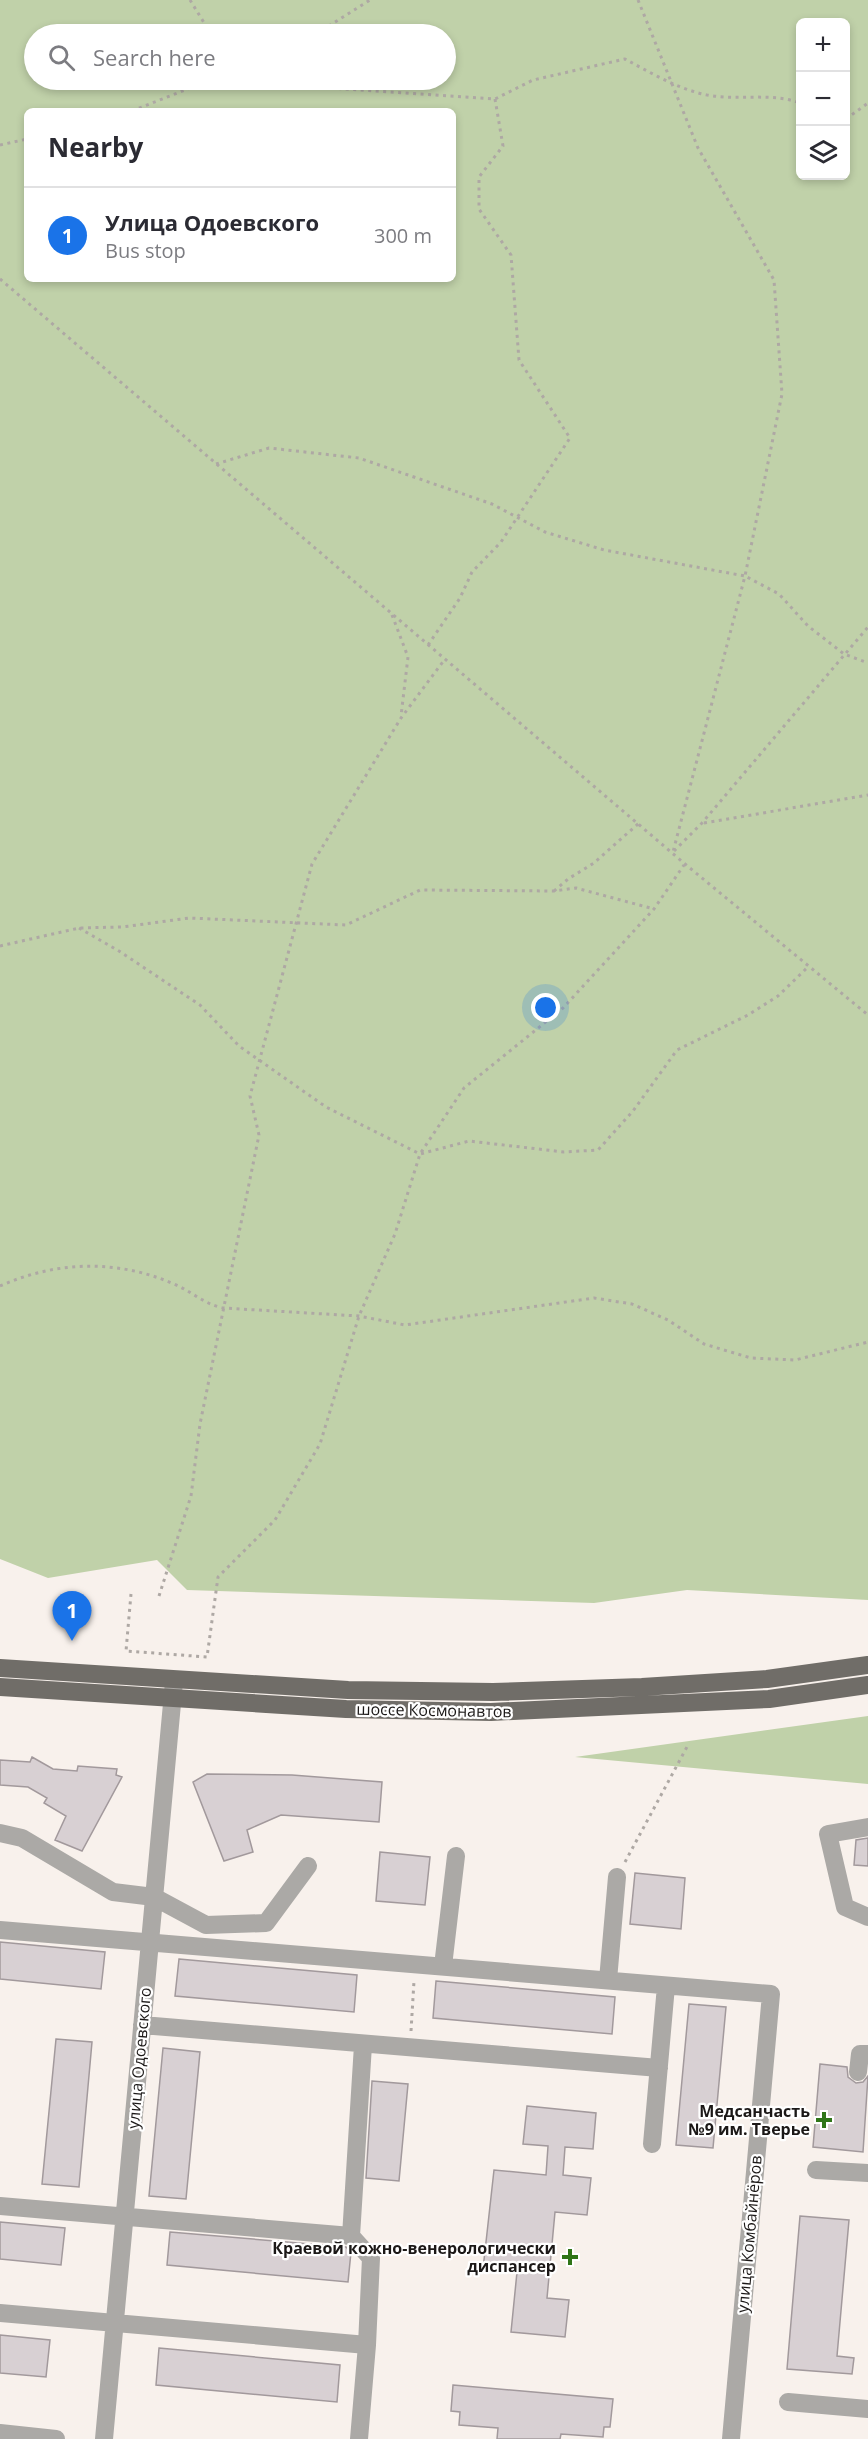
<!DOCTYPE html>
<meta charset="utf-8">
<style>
:root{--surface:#fff;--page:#f7f7f7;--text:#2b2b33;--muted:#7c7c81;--line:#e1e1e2;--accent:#1a73e8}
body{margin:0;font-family:"Open Sans",sans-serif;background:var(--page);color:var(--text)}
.controls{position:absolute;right:18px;top:18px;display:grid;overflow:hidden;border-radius:9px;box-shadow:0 3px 9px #0003}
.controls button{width:54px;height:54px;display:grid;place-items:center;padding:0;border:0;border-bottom:2px solid var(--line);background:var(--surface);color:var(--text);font:30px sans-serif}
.you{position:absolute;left:546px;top:1008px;width:21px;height:21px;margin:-15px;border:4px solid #fff;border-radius:50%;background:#1a73e8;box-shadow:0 0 0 9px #1a73e833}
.badge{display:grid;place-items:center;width:39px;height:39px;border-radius:50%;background:var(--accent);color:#fff;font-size:20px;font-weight:700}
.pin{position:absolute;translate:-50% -50px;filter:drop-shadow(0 2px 3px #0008)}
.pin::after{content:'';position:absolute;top:32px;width:21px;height:18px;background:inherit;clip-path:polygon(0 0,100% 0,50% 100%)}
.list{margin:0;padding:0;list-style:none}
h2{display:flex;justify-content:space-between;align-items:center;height:78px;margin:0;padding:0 24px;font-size:26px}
h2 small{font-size:20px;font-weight:400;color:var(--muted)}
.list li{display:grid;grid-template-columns:39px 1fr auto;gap:18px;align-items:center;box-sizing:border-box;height:96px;padding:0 24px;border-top:2px solid var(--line)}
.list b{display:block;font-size:22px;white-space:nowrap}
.list p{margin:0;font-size:20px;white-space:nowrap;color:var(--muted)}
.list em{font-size:20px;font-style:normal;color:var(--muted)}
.icon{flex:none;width:33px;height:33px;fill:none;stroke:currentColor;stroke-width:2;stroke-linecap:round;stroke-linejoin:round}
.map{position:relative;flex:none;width:868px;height:2439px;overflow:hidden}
.search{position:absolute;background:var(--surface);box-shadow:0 3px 9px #0003;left:24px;top:24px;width:432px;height:66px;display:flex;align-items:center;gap:15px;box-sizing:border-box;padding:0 21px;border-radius:33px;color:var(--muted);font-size:22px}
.panel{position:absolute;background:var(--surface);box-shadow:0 3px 9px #0003;left:24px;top:108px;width:432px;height:174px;border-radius:9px}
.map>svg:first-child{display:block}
.green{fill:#c0d1a9;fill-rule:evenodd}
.building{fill:#d8d0d3;stroke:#a2999c;stroke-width:1.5}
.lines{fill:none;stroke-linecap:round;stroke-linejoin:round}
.path{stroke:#aea8a4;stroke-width:3;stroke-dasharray:3 4.5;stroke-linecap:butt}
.minor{stroke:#aba9a6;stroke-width:18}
.major{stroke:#706d68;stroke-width:18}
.poi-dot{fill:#2f7518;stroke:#fff;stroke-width:2}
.labels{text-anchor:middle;stroke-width:4.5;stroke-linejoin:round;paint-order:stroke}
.street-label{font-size:16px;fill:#1b1817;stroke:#fff}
.poi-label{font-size:16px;font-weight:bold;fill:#1b1817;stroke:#fff;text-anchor:end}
</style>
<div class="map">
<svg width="868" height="2439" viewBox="0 0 868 2439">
<rect width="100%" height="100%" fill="#f8f1ec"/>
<path class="green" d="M0,0H868V1600L687,1590L594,1603L187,1590L157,1560L48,1578L0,1559ZM846,22V176H800V22ZM446,34V80H34V34ZM27,111H453V279H27Z
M868,1716V1784L575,1757Z"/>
<path class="building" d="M32,1757L53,1769L77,1771L78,1766L117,1769L116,1775L122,1777L82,1851L55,1840L66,1816L44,1803L47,1798L28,1787L0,1785V1760L30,1762Z
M207,1774L292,1775L382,1782L379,1822L281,1815L247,1830L253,1852L224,1861L193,1782Z
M868,1838V1866L854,1865L856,1840Z
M380,1852L430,1857L425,1905L376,1901Z
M635,1873L685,1878L681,1929L630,1924Z
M0,1942L105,1952L101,1989L0,1979Z
M179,1959L357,1975L354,2012L175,1996Z
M436,1981L615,1997L612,2034L433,2018Z
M689,2004L726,2007L713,2148L676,2145Z
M56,2039L92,2042L79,2187L42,2184Z
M163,2048L200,2052L186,2199L149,2196Z
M820,2064L847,2067L848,2077L856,2083L863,2082L868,2076L863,2152L813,2147Z
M372,2081L408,2084L399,2181L366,2178Z
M527,2106L596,2113L593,2149L565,2147L563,2175L591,2178L587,2215L555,2212L547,2298L569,2300L565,2337L511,2332L517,2272L483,2269L494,2170L546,2175L548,2146L523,2144Z
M800,2216L849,2220L837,2356L854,2358L852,2374L787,2369Z
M0,2222L65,2228L61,2265L0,2259Z
M170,2232L346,2247L351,2252L348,2282L167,2265Z
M0,2335L50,2340L46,2377L0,2373Z
M159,2348L340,2365L337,2402L156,2385Z
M453,2385L613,2399L610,2427H604L603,2437L561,2434L560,2439H497L498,2428L459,2425L460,2412L451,2411Z"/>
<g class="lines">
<path class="path" d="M190,0L211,34
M638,0L698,148L774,280L782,394L745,576L779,594L808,626L844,654L868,663
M316,34L370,0
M249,80L257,83L495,99L533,80L625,59C651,73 678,89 707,95C738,101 770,92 800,103
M132,111L210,80
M846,119L868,103
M0,145L27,139
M0,279L685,864L868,1015
M216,464L269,448L359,458L492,504L545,532L604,550L745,576L673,852
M392,615L408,657L401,716
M428,645L460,598L472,572L501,542L570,438L519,360L511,255L479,209V177L503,146L495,99
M704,823L868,795
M674,851L702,823L868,627
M554,891L568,879L594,863L639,823
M79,928L119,951L200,1005L239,1046L326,1107L420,1154L469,1141L564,1152L598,1150L633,1111L677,1050L748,1015L778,996L809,966
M0,946L79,928L122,927L189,918L346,925L420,890L554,891L576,888L654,909
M0,1286C56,1261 117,1259 174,1284C191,1291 204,1304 223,1308L359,1316L405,1325L594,1298L632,1304L668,1320L704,1344L751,1358L795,1360L868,1342
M131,1594L126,1651L207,1657L218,1577L275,1520L320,1444L359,1316L395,1234L420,1154L464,1088L563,1008L654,909L684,865
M159,1596L191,1496L200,1424L259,1135L250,1096L312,864L401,718L445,659
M625,1862L688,1745
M411,2031L414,1981"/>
<path class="minor" d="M868,1827L828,1834L845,1907L868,1917
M0,1833L22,1838L113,1892L154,1897L206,1925L266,1923L308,1866
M0,1930L771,1994L731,2439
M443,1966L456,1856
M608,1980L617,1877
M142,2025L659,2068
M858,2072L860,2054H868
M652,2144L666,1986
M816,2170L868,2173
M0,2206L351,2236
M0,2313L367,2345
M788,2402L868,2409
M0,2433L56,2439
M104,2439L174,1682
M359,2439L367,2345L371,2258L351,2236L363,2045"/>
<path class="major" d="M0,1668L348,1690L493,1692L642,1687L767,1679L868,1665
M0,1687L346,1709L491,1712L769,1699L868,1685"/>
</g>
<g class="poi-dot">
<path d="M821 2111h6v6h6v6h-6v6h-6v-6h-6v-6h6z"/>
<path d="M567 2248h6v6h6v6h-6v6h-6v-6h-6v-6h6z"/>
</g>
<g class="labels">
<g class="street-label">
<text transform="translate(434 1710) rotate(1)" y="6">шоссе Космонавтов</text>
<text transform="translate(139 2058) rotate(-85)" y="6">улица Одоевского</text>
<text transform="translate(749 2234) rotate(-85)" y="6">улица Комбайнёров</text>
</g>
<g class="poi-label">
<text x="810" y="2117">Медсанчасть<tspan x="810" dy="18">№9 им. Тверье</tspan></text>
<text x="556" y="2254">Краевой кожно-венерологически<tspan x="556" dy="18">диспансер</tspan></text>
</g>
</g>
</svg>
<div class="controls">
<button>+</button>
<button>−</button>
<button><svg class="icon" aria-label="layers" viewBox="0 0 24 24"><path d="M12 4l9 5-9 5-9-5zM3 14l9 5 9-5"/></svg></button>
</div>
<div class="you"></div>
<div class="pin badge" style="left:72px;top:1641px">1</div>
<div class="search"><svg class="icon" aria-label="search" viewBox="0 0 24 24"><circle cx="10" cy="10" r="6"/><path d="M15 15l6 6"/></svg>Search here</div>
<section class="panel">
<h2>Nearby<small></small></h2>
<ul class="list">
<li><span class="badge">1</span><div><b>Улица Одоевского</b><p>Bus stop</p></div><em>300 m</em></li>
</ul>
</section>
</div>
